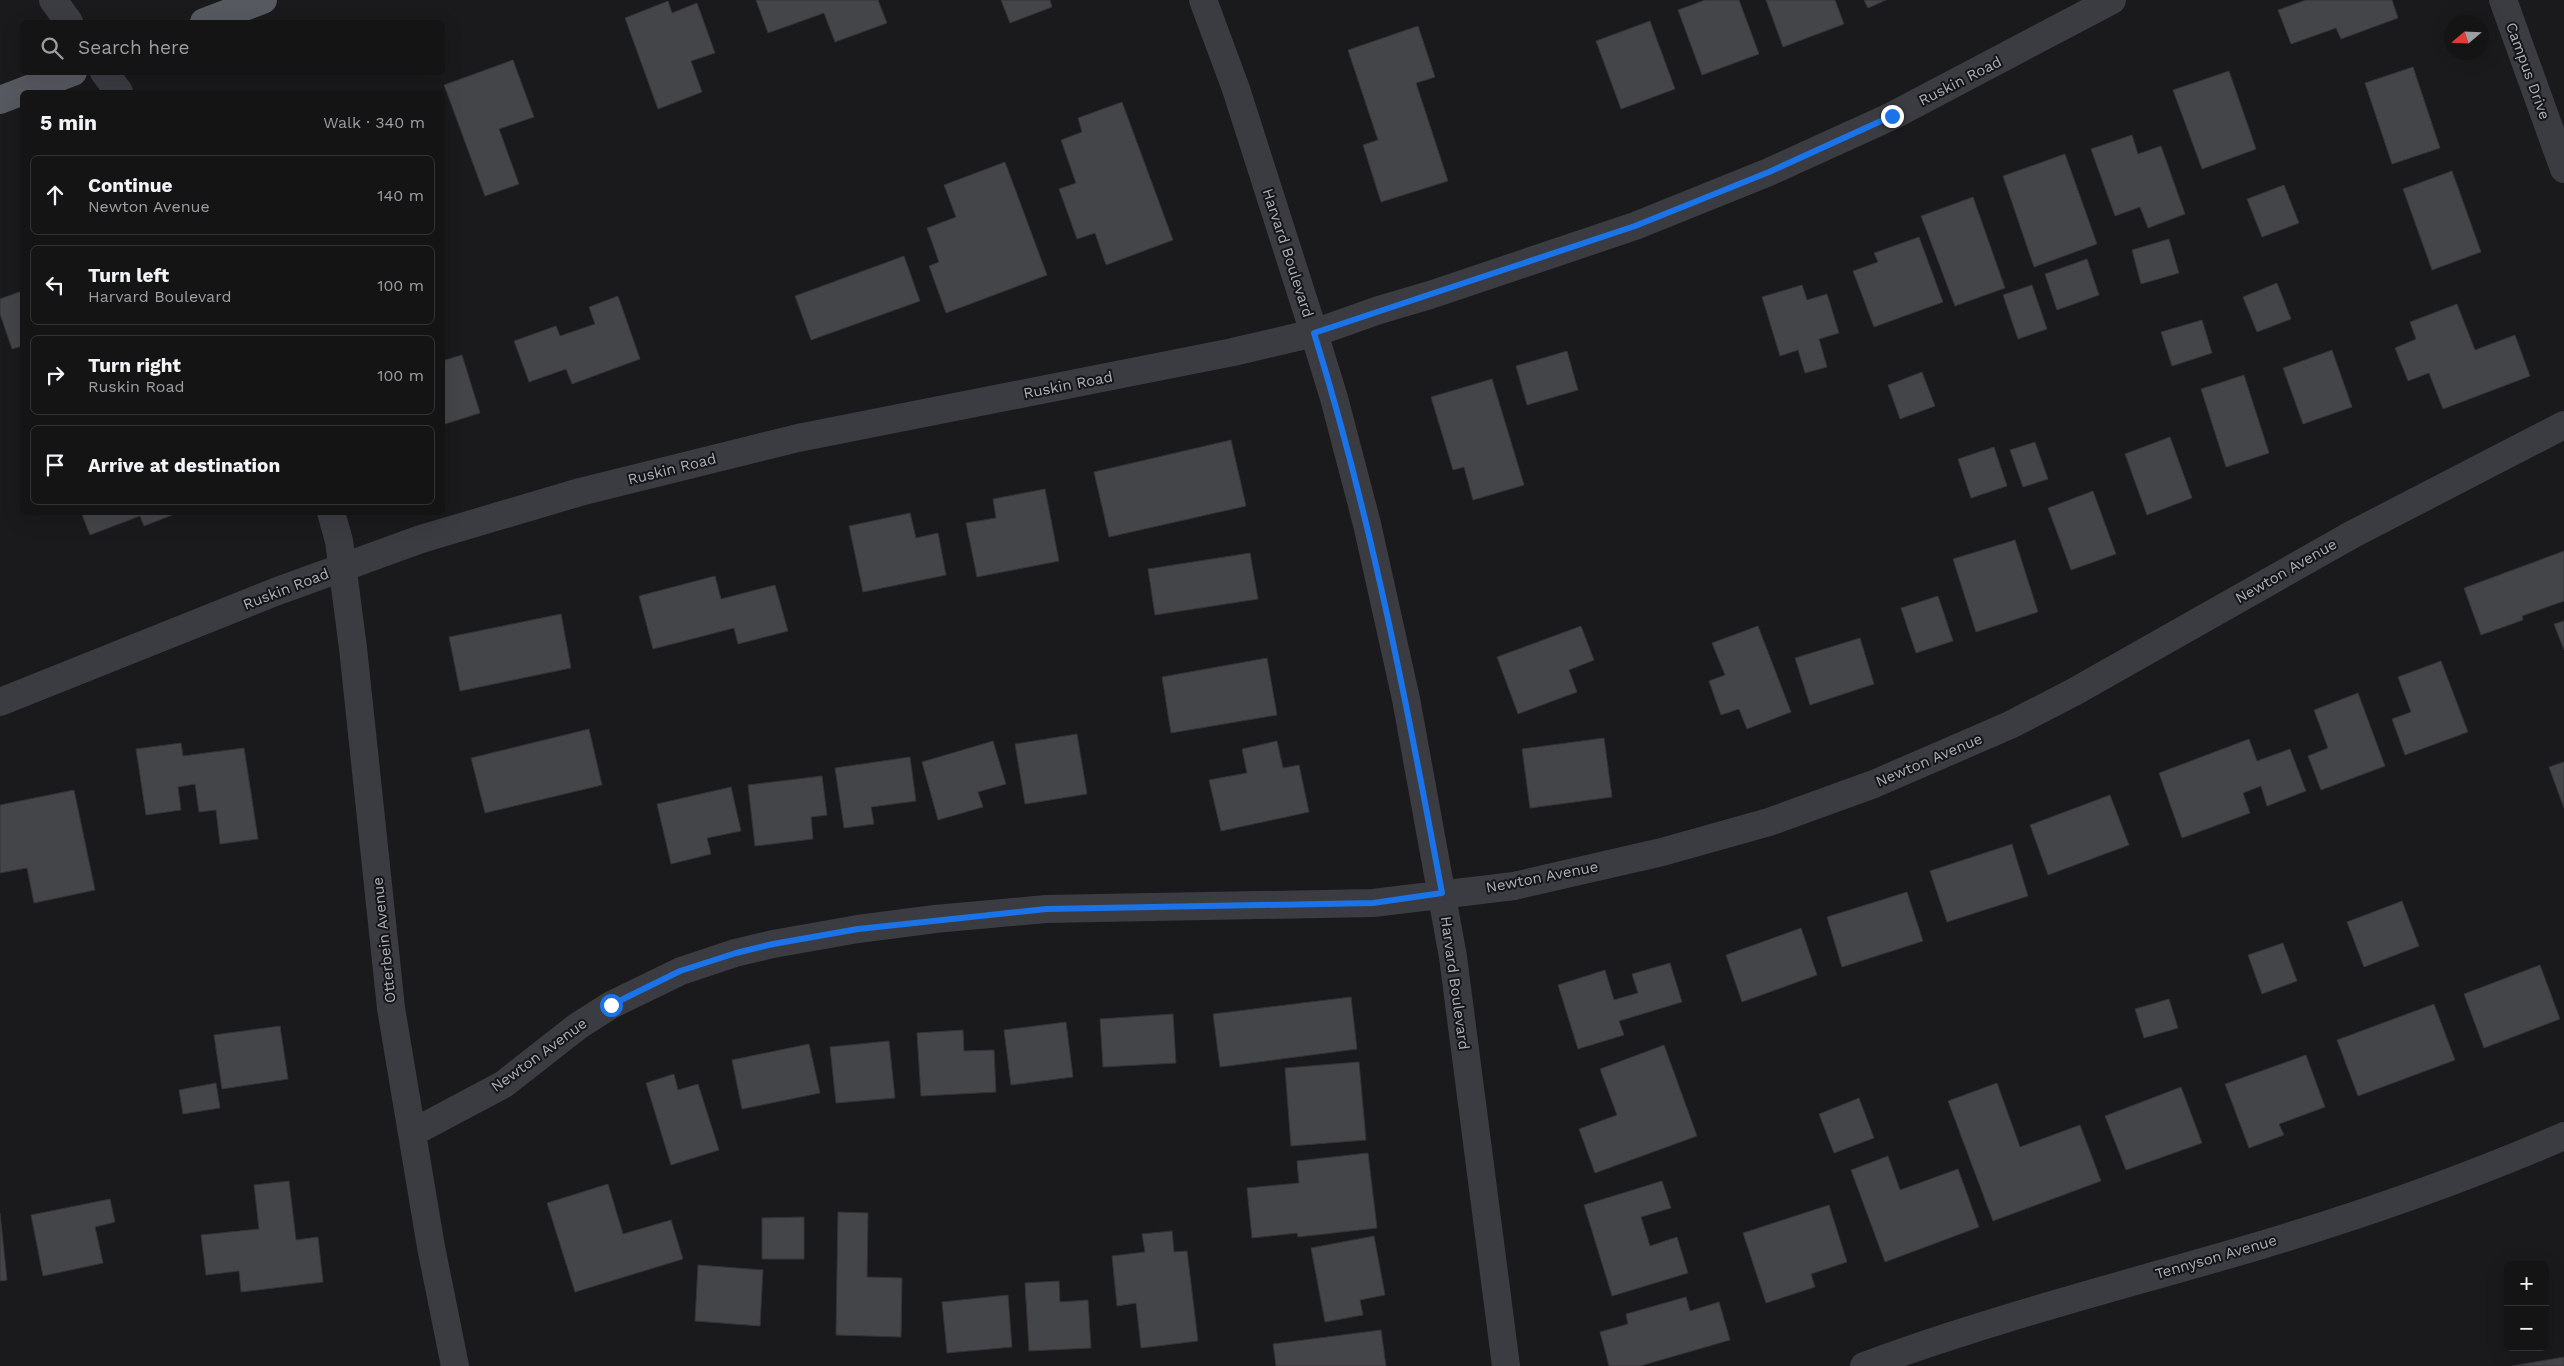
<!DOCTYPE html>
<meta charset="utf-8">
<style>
:root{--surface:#141415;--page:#1d1d1e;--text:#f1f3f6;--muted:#9d9ea0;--line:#333334}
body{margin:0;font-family:"Work Sans",sans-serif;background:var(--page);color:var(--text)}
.controls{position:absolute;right:15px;bottom:15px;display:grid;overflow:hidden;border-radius:8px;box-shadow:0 5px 20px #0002}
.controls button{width:45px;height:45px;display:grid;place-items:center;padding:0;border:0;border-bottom:1px solid var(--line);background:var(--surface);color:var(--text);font:25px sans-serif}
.compass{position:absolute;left:2444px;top:15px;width:45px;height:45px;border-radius:50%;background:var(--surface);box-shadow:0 5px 20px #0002;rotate:251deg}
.stop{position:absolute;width:15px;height:15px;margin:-11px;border:4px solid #1a73e8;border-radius:50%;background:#fff}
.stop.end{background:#1a73e8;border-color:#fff;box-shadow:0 1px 5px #0008}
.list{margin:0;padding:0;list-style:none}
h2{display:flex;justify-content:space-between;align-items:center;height:65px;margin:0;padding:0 20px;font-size:21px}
h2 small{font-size:16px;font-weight:400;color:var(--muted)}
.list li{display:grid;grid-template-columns:32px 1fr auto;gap:15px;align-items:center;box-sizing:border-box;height:80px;margin:0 10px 10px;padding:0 10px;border:1px solid var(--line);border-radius:8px}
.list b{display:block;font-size:19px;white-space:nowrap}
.list p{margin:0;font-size:16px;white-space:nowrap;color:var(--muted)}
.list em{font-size:16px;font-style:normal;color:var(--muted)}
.icon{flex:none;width:28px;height:28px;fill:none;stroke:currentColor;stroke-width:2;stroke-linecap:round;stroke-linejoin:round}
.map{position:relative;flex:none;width:2564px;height:1366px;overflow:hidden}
.search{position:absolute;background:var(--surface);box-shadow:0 5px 20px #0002;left:20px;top:20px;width:425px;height:55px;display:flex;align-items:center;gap:12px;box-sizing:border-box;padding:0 18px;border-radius:8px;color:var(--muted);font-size:19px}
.panel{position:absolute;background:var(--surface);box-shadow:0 5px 20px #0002;left:20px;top:90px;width:425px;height:425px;border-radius:8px}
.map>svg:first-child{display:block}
.building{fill:#444549;stroke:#343438}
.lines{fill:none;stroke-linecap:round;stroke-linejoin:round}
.minor{stroke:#3b3c41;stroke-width:28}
.major{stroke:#575960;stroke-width:28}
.route{stroke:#1a73e8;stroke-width:6}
.labels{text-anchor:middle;stroke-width:4;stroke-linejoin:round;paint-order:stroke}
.street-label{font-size:15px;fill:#adb1bb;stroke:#151517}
</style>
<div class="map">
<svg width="2564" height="1366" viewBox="0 0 2564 1366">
<rect width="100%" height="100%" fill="#1a1a1c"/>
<path class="building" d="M756,0H878L887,23L835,42L824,13L768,33Z
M1001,0H1050L1052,7L1010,23Z
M1705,0H1739L1759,54L1702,75L1678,10Z
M1766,0H1835L1844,24L1783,47Z
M1864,0H1886L1868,8Z
M2306,0H2392L2398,18L2341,39L2336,28L2291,44L2278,10Z
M668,1L672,13L697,3L715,53L691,61L702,92L658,109L625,18Z
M1650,21L1675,89L1621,109L1596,41Z
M1418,26L1435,77L1416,83L1448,181L1381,202L1363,145L1378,140L1348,50Z
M513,60L534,117L499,129L519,184L485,196L444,85Z
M2413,67L2440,148L2392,164L2365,83Z
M2229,71L2256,149L2202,169L2173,90Z
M1122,102L1173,240L1106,265L1095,233L1077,239L1059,189L1076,183L1061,140L1082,132L1078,118Z
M2132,135L2138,154L2161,146L2185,214L2148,228L2140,207L2115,216L2091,149Z
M2065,154L2097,244L2034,267L2003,176Z
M1005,162L1047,275L946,313L929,266L939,262L927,228L956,217L944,185Z
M2452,171L2481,252L2432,270L2403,189Z
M2284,185L2299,223L2262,237L2247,199Z
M1973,197L2005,288L1955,306L1921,216Z
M1919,237L1943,302L1874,327L1853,271L1878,262L1874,253Z
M2169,239L2179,273L2141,284L2132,250Z
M904,256L920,301L811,340L795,296Z
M2087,259L2099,295L2057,310L2045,274Z
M2277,283L2291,319L2257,332L2243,297Z
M1802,285L1807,300L1827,294L1839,333L1819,339L1827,367L1805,373L1798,350L1780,356L1762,297Z
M2032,285L2047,329L2018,339L2003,295Z
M22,291V346L12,349L0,314V299Z
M618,296L640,359L572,384L566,369L529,382L514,341L556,326L560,336L595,324L589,307Z
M2457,304L2475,350L2515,335L2530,376L2443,409L2429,373L2408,381L2395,348L2416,339L2410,322Z
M2202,320L2212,353L2172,366L2161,332Z
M2332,350L2352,407L2303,424L2283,368Z
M1567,351L1578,390L1527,405L1516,366Z
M462,355L480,413L442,425V361Z
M1922,372L1935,406L1900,419L1888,385Z
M2244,375L2269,453L2226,467L2201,389Z
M1492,379L1524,485L1473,500L1464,467L1453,470L1431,397Z
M2170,437L2192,498L2147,515L2125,454Z
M1231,440L1246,506L1109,537L1094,472Z
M2035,442L2048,479L2023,487L2010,450Z
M1994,447L2007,486L1971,498L1958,459Z
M1045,489L1059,561L977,577L966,523L996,518L993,499Z
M2093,491L2116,554L2071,570L2048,508Z
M81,512H180L144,526L140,516L90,535Z
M910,513L916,538L938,533L946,575L863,592L849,526Z
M2015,540L2038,612L1976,632L1953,559Z
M2564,551V601L2522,616L2523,620L2481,635L2464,588Z
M1250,553L1258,599L1155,615L1148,569Z
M715,576L721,599L775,585L788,631L738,644L734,628L653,649L639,596Z
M1938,596L1953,641L1916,653L1901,608Z
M561,614L571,668L460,691L449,637Z
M2564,621V650L2554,624Z
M1581,626L1594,660L1569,670L1577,692L1518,714L1497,657Z
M1758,626L1791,712L1747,729L1739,709L1721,715L1709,681L1725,675L1712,643Z
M1860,638L1874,684L1810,705L1795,658Z
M1267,658L1277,715L1171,733L1162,677Z
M2441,661L2468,732L2405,755L2392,719L2411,712L2398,677Z
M2358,693L2385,766L2321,790L2308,756L2328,748L2314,710Z
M589,729L602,785L485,813L471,758Z
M1077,734L1087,794L1025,804L1015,744Z
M1604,738L1612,797L1530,808L1522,749Z
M2249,739L2257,761L2290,749L2306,791L2267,806L2261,786L2243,793L2250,813L2182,838L2159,773Z
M993,741L1006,784L978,792L983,807L938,820L922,762Z
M1277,741L1283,768L1299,765L1309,812L1221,831L1209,780L1247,773L1242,749Z
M181,743L183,756L244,748L258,839L220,844L216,810L199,812L195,784L178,787L181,810L146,815L136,749Z
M910,757L916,801L871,807L874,824L844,828L835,768Z
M2564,762V808L2549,767Z
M822,776L827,815L811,817L813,839L755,846L748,785Z
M731,787L741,831L707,838L711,854L671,864L657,804Z
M74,790L95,890L34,903L27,868L0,873V805Z
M2110,795L2129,845L2048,875L2030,825Z
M2012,844L2028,896L1947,922L1930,871Z
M1907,892L1923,941L1842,967L1827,917Z
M2402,901L2419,946L2364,967L2347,922Z
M1801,928L1817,975L1742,1002L1726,955Z
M2283,943L2297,981L2262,994L2248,955Z
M1670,963L1682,1002L1619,1021L1624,1035L1578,1049L1558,985L1605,970L1614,1000L1638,993L1632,974Z
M2540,965L2560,1019L2484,1048L2464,994Z
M1351,997L1357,1049L1220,1067L1213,1014Z
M2169,999L2178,1028L2144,1038L2135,1009Z
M2434,1004L2455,1060L2358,1096L2337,1040Z
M1173,1014L1176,1063L1103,1067L1100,1019Z
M1066,1022L1073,1077L1011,1085L1004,1030Z
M280,1026L288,1079L222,1089L214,1035Z
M963,1030L964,1051L994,1050L996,1092L921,1096L917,1033Z
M889,1041L895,1098L836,1103L830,1047Z
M809,1044L820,1093L742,1109L732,1060Z
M1664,1045L1697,1136L1595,1173L1579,1129L1617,1115L1600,1069Z
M2306,1055L2325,1107L2279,1124L2284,1135L2249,1148L2225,1084Z
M1359,1062L1366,1140L1291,1146L1285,1068Z
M674,1074L678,1090L698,1084L719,1150L671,1165L646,1083Z
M216,1083L220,1108L183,1114L179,1090Z
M1997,1083L2020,1147L2080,1125L2101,1181L1993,1221L1948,1101Z
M2181,1087L2202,1143L2126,1170L2105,1116Z
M1859,1098L1874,1138L1834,1153L1819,1114Z
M1368,1153L1377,1228L1298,1237L1297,1233L1252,1238L1247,1188L1299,1183L1297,1161Z
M1888,1156L1900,1190L1958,1169L1979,1227L1885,1262L1851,1170Z
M289,1181L296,1240L318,1237L323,1282L241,1292L239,1271L206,1275L201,1235L259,1229L254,1185Z
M1662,1181L1671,1208L1641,1217L1650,1246L1677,1237L1688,1273L1612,1296L1584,1205Z
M608,1184L623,1234L671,1220L683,1259L575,1292L547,1203Z
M110,1199L115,1222L95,1227L103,1263L43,1276L31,1215Z
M1829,1205L1847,1262L1811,1274L1815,1287L1766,1303L1743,1233Z
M838,1212L868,1213L867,1277L902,1278L901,1337L836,1335Z
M0,1213L7,1280L0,1281Z
M804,1217V1259H762V1218Z
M1172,1231L1174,1252L1187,1251L1198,1341L1141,1348L1136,1303L1117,1306L1112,1256L1145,1252L1142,1234Z
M1374,1236L1385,1295L1360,1300L1363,1315L1325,1322L1311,1248Z
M698,1265L763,1270L760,1326L695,1321Z
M1059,1281L1060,1302L1088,1300L1091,1348L1029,1351L1025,1283Z
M1008,1295L1012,1347L947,1353L942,1302Z
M1686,1297L1690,1311L1719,1302L1730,1340L1640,1366H1609L1600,1332L1628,1324L1626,1314Z
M1381,1330L1386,1366H1276L1273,1344Z
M2564,1357V1366H2512Z"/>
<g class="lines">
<path class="minor" d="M53,0L69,22
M1203,0L1236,89L1314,333L1334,398L1367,524L1406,699L1453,957L1506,1366
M2503,0L2564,169
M104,72L119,92
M331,512L339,541L353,648L391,1008L431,1247L455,1366
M0,702L275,592L421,539L580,492L798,438L1233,352L1314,333L1379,310L1430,295L1635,226L1769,172L1892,116L2112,0
M412,1133L504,1084L578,1026L611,1005L681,971L735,953L773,944L858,929L935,919L1046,909L1373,903L1514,886L1662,852L1769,822L1874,784L2010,725L2074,692L2353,534L2564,425
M1864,1366C1993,1318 2126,1285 2258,1246C2362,1215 2465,1179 2564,1136"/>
<path class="major" d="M204,22L263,0
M0,100L73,72"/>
</g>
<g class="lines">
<path class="route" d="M611,1005L680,971L736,953L773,944L858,929L1046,909L1373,903L1442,893C1407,704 1371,517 1314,333L1635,226L1769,172L1892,116"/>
</g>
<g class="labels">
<g class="street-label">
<text transform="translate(2528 71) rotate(70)" y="5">Campus Drive</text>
<text transform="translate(1960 81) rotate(-27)" y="5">Ruskin Road</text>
<text transform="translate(1288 253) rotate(72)" y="5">Harvard Boulevard</text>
<text transform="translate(1068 385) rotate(-11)" y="5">Ruskin Road</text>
<text transform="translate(672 469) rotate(-14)" y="5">Ruskin Road</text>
<text transform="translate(2286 571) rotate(-30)" y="5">Newton Avenue</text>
<text transform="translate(286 589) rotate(-21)" y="5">Ruskin Road</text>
<text transform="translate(1929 760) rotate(-23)" y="5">Newton Avenue</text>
<text transform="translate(1542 877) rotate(-11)" y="5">Newton Avenue</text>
<text transform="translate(384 940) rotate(-96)" y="5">Otterbein Avenue</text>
<text transform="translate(1455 983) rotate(82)" y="5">Harvard Boulevard</text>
<text transform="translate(539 1055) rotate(-36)" y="5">Newton Avenue</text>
<text transform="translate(2216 1257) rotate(-16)" y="5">Tennyson Avenue</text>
</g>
</g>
</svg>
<div class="controls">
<button>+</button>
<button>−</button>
</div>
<svg class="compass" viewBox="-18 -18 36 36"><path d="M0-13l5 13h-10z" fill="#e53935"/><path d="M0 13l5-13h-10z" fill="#9d9ea0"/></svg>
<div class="stop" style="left:611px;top:1005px"></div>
<div class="stop end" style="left:1892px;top:116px"></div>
<div class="search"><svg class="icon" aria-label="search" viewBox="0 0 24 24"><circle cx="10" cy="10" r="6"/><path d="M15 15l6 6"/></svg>Search here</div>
<section class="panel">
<h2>5 min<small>Walk · 340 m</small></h2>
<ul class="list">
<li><svg class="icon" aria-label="ahead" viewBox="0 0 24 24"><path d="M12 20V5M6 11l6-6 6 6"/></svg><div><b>Continue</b><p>Newton Avenue</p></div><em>140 m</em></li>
<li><svg class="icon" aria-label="left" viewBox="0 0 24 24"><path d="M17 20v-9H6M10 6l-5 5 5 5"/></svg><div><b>Turn left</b><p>Harvard Boulevard</p></div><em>100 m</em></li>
<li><svg class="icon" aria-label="right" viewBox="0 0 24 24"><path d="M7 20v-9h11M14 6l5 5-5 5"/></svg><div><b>Turn right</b><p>Ruskin Road</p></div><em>100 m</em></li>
<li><svg class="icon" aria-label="arrive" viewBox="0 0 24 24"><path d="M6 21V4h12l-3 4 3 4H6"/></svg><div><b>Arrive at destination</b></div></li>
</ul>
</section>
</div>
